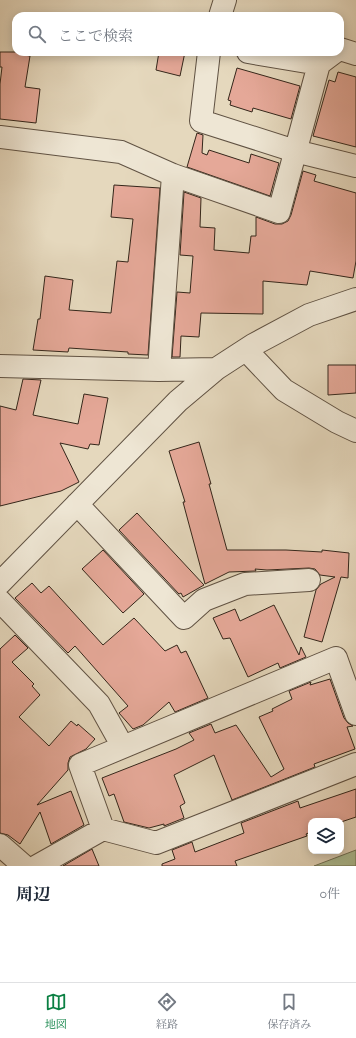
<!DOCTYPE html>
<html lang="ja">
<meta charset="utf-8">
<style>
:root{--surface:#fff;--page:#f2f2f3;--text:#1f2937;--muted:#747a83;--line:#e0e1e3;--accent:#0b8043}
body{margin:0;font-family:"IM FELL Great Primer","Noto Serif JP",serif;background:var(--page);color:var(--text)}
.controls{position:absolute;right:12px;bottom:12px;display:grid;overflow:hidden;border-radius:8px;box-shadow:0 2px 10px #0003}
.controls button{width:36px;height:36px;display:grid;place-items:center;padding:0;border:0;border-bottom:1px solid var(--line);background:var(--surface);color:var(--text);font:20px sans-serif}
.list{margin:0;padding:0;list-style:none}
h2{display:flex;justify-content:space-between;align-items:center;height:52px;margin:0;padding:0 16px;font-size:17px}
h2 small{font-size:13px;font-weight:400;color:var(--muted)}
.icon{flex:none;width:22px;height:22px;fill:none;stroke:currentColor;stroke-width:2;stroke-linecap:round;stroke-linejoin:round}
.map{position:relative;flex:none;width:356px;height:866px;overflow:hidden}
.search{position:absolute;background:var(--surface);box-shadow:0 2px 10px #0003;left:12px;right:12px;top:12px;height:44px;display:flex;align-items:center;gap:10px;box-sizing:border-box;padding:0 14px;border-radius:12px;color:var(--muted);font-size:15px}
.sheet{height:116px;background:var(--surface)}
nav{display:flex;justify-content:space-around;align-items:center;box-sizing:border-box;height:56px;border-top:1px solid var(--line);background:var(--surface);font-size:11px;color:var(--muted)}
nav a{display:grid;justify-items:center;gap:2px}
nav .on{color:var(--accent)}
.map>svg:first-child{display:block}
.green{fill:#aec096;stroke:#717358}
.building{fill:#e5a898;stroke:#34261a}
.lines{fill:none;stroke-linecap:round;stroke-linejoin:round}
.minor-casing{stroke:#605243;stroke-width:24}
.minor{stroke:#eee6d4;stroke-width:22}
</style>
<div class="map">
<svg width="356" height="866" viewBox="0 0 356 866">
<rect width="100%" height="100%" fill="#e5d8bd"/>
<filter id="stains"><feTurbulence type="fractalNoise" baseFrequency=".005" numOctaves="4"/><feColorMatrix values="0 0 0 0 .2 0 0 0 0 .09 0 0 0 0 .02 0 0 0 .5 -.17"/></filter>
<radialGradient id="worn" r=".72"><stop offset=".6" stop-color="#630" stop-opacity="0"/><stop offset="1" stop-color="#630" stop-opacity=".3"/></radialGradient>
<path class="green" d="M356,850V866H314Z"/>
<path class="building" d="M0,52H24V55L30,56L25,87L40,89L36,123L0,119V84L2,67H0Z
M159,52H185L180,76L156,70Z
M237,68L300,86L291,119L253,108L252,112L230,105L231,101L228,100Z
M338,72L356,77V147L313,136L329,80L335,82Z
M197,133L203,135L202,153L207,155L209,150L249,163L251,154L279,163L270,196L187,167Z
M303,171L316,175L314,181L356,193V261L353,278L310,271L307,285L263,281V314L201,313L199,337L181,336L180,357H172L177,292L190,293L193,256L180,255L184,192L201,198L200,227L215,228L214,250L249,253L251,236H256V217L275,224H282L288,221L291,215Z
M114,185L160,188L148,355L128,354V352L69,348L68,352L33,350L38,319H40L45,276L73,280L69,310L111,313L117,261L128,262L133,219L111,217Z
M328,365H356V393L328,395Z
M23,379L41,380L33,415L78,424L84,394L108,398L99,445L90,444L88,449L60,443L79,482L61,491L0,506V406L16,410Z
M199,442L211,484H209L227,550H286L322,552V550L349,553L348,578L341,577L322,642L304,637L316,590L321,584L335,577L320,575L315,569L309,568L267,570L255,569L256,571L229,572L205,584L183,502H185L169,451Z
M137,513L204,585L183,597L181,593L179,594L119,530Z
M103,550L144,594L123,613L82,569Z
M32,583L41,593L49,586L103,645L134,618L165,651L177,645L181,653L186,651L208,698L175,712L169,702L143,725L133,729L119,713L128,706L75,646L68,653L15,598Z
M274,605L299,655L301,647L306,657L280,668L278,663L248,677L230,638L223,639L213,618L235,609L240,621Z
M15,635L28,648L12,662L34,684L32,686L40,695L19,717L49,746L71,721L77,726L78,724L95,739L86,749L70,757L68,763V770L37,805L71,791L84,825L51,844L40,812L20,844L8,835L0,833V649Z
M330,679L344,718L348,723L353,726L347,727L355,749L314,764L315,767L232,800L214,755L174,775L185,803L180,806L184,818L164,826V824L149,828L124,822L114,794L109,796L102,778L176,749L194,740L189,733L211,724L215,733L236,725L271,777L284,769L259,717L273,711L272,709L292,699L289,691L311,682L310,685Z
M356,789V817L341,822V821H311V832L306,834L307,836L235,861L237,866H162V864L175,859L172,850L192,842L195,852L244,833L241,823L298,801L300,808Z
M92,849L99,866H63Z"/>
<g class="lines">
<g class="minor-casing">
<path id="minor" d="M220,16L225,0
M340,49L356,54
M209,52L201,121L295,151L356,166
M319,64L335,52
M0,137L121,152L173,175L279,212L319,64L248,52
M246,350L284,390L337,422L356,431
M0,366L159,370L216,369
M159,370L173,175
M77,504L184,618L204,600L245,584L309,580
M0,583L178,401L216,369L253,345L309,315L356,299
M0,601L99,704L123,747
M103,829L80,765L336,658L356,714
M0,845L24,866
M37,866L103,829L156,843L356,764"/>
</g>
<use href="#minor" class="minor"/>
</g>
<rect width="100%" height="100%" filter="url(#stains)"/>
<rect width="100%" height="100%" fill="url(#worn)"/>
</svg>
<div class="controls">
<button><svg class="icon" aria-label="layers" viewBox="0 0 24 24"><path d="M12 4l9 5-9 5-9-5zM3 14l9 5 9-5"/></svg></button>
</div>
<div class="search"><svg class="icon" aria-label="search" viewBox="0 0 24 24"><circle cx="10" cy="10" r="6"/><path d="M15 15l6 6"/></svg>ここで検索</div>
</div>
<section class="sheet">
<h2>周辺<small>0件</small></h2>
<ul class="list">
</ul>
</section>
<nav>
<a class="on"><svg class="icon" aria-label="map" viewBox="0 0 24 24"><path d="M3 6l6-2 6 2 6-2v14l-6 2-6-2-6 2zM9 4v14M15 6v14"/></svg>地図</a>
<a><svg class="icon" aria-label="directions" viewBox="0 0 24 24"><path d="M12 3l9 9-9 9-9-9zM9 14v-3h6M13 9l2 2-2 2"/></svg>経路</a>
<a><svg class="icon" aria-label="saved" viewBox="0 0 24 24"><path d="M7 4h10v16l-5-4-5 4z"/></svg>保存済み</a>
</nav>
